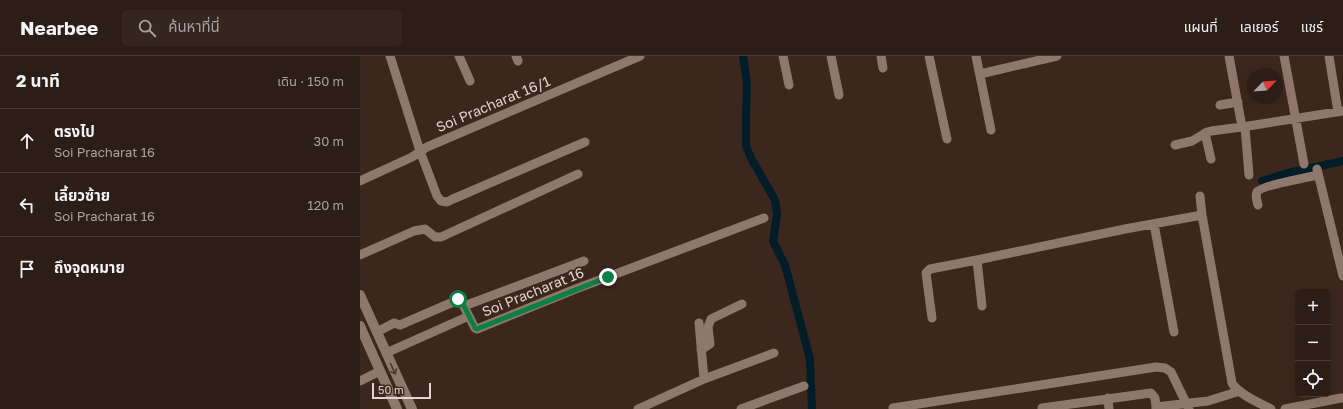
<!DOCTYPE html>
<html lang="th">
<meta charset="utf-8">
<style>
:root{--surface:#2c1d16;--page:#34261f;--text:#f1f3f6;--muted:#a6a2a1;--line:#483b35}
body{margin:0;font-family:"Golos Text","Noto Sans Thai",sans-serif;background:var(--page);color:var(--text)}
.controls{position:absolute;right:12px;bottom:12px;display:grid;overflow:hidden;border-radius:6px;box-shadow:0 4px 16px #0002}
.controls button{width:36px;height:36px;display:grid;place-items:center;padding:0;border:0;border-bottom:1px solid var(--line);background:var(--surface);color:var(--text);font:20px sans-serif}
.compass{position:absolute;left:887px;top:12px;width:36px;height:36px;border-radius:50%;background:var(--surface);box-shadow:0 4px 16px #0002;rotate:65deg}
.scale{position:absolute;left:12px;bottom:10px;width:59px;box-sizing:border-box;padding-left:4px;border:2px solid #e1d3cd;border-top:0;font-size:11px;line-height:14px;white-space:nowrap;color:#e1d3cd;-webkit-text-stroke:3px #3b271d;paint-order:stroke}
.stop{position:absolute;width:12px;height:12px;margin:-9px;border:3px solid #0b8043;border-radius:50%;background:#fff}
.stop.end{background:#0b8043;border-color:#fff;box-shadow:0 1px 4px #0008}
.list{margin:0;padding:0;list-style:none}
h2{display:flex;justify-content:space-between;align-items:center;height:52px;margin:0;padding:0 16px;font-size:17px}
h2 small{font-size:13px;font-weight:400;color:var(--muted)}
.list li{display:grid;grid-template-columns:26px 1fr auto;gap:12px;align-items:center;box-sizing:border-box;height:64px;padding:0 16px;border-top:1px solid var(--line)}
.list b{display:block;font-size:15px;white-space:nowrap}
.list p{margin:0;font-size:13px;white-space:nowrap;color:var(--muted)}
.list em{font-size:13px;font-style:normal;color:var(--muted)}
.icon{flex:none;width:22px;height:22px;fill:none;stroke:currentColor;stroke-width:2;stroke-linecap:round;stroke-linejoin:round}
.map{position:relative;flex:none;width:983px;height:353px;overflow:hidden}
header{display:flex;align-items:center;gap:24px;box-sizing:border-box;height:56px;padding:0 20px;background:var(--surface);border-bottom:1px solid var(--line)}
header strong{font-size:19px}
nav{display:flex;gap:22px;margin-inline-start:auto;font-size:14px}
.search{width:280px;height:36px;background:var(--page);display:flex;align-items:center;gap:10px;box-sizing:border-box;padding:0 14px;border-radius:6px;color:var(--muted);font-size:15px}
main{display:flex}
aside{flex:1;background:var(--surface)}
.map>svg:first-child{display:block}
.lines{fill:none;stroke-linecap:round;stroke-linejoin:round}
.canal{stroke:#021c28;stroke-width:8}
.minor{stroke:#90776b;stroke-width:9}
.secondary{stroke:#90776b;stroke-width:10}
.oneway{stroke:#4c372d}
.route{stroke:#0b8043;stroke-width:5}
.labels{text-anchor:middle;stroke-width:3.5;stroke-linejoin:round;paint-order:stroke}
.street-label{font-size:14px;fill:#e1d3cd;stroke:#3b271d}
</style>
<header>
<strong>Nearbee</strong>
<div class="search"><svg class="icon" aria-label="search" viewBox="0 0 24 24"><circle cx="10" cy="10" r="6"/><path d="M15 15l6 6"/></svg>ค้นหาที่นี่</div>
<nav><a>แผนที่</a><a>เลเยอร์</a><a>แชร์</a></nav>
</header>
<main>
<aside>
<h2>2 นาที<small>เดิน · 150 m</small></h2>
<ul class="list">
<li><svg class="icon" aria-label="ahead" viewBox="0 0 24 24"><path d="M12 20V5M6 11l6-6 6 6"/></svg><div><b>ตรงไป</b><p>Soi Pracharat 16</p></div><em>30 m</em></li>
<li><svg class="icon" aria-label="left" viewBox="0 0 24 24"><path d="M17 20v-9H6M10 6l-5 5 5 5"/></svg><div><b>เลี้ยวซ้าย</b><p>Soi Pracharat 16</p></div><em>120 m</em></li>
<li><svg class="icon" aria-label="arrive" viewBox="0 0 24 24"><path d="M6 21V4h12l-3 4 3 4H6"/></svg><div><b>ถึงจุดหมาย</b></div></li>
</ul>
</aside>
<div class="map">
<svg width="983" height="353" viewBox="0 0 983 353">
<rect width="100%" height="100%" fill="#3b271d"/>
<g class="lines">
<path class="canal" d="M383,0L387,27L386,65V90L391,102L415,144L417,158L413,185L425,209L450,303L452,353
M902,125L928,117L983,105"/>
<path class="minor" d="M30,0L60,95L77,140L81,145L87,146L93,143L225,86
M99,0L110,25
M156,0L158,5
M423,0L429,29
M471,0L479,39
M521,0L523,12
M569,0L587,83
M616,0L631,74
M869,0L882,71
M924,0L944,108
M969,0L978,56
M620,18L697,0
M860,49L878,46
M885,71L889,119
M845,77L851,103
M815,89L832,85L847,76L851,75L882,71L983,55
M957,113L983,220
M0,125L52,101L67,91L280,0
M840,140L842,159L872,327C878,338 899,347 911,353
M898,149C897,145 895,140 897,136C900,130 949,121 958,119
M794,168L814,276
M0,199L54,175L65,173L75,181H81L218,118
M104,250L224,205
M622,250L617,204L765,173L842,159
M572,262L566,217L570,213L617,204
M339,267L344,323
M17,276L34,267L40,269L100,243L115,272L117,273L213,234L404,162
M341,294L350,288L348,271L351,263L382,248
M26,297L109,260
M0,325L20,315
M748,342L749,353
M533,352L796,311L805,312L811,316L829,353
M682,352L791,337L795,342L796,351
M278,353L344,323L414,297
M381,353L444,330
M796,353V351L848,345L880,335
M925,353L981,342H983"/>
<path class="secondary" d="M0,239L52,353
M0,270L37,353"/>
</g>
<defs><path id="oneway-shaft" d="M-6 0H5M1.5-3L5.5 0L1.5 3" fill="none" stroke-width="1.6" stroke-linecap="round" stroke-linejoin="round"/></defs>
<use class="oneway" href="#oneway-shaft" transform="translate(33 313) rotate(66)"/>
<g class="lines">
<path class="route" d="M98,243L101,244L115,272L117,273L248,221"/>
</g>
<g class="labels">
<g class="street-label">
<text transform="translate(133 48) rotate(-23)" y="5">Soi Pracharat 16/1</text>
<text transform="translate(173 236) rotate(-22)" y="5">Soi Pracharat 16</text>
</g>
</g>
</svg>
<div class="controls">
<button>+</button>
<button>−</button>
<button><svg class="icon" aria-label="locate" viewBox="0 0 24 24"><circle cx="12" cy="12" r="6"/><path d="M12 2v4M12 18v4M2 12h4M18 12h4"/></svg></button>
</div>
<svg class="compass" viewBox="-18 -18 36 36"><path d="M0-13l5 13h-10z" fill="#e53935"/><path d="M0 13l5-13h-10z" fill="#a6a2a1"/></svg>
<div class="scale">50 m</div>
<div class="stop" style="left:98px;top:243px"></div>
<div class="stop end" style="left:248px;top:221px"></div>
</div>
</main>
